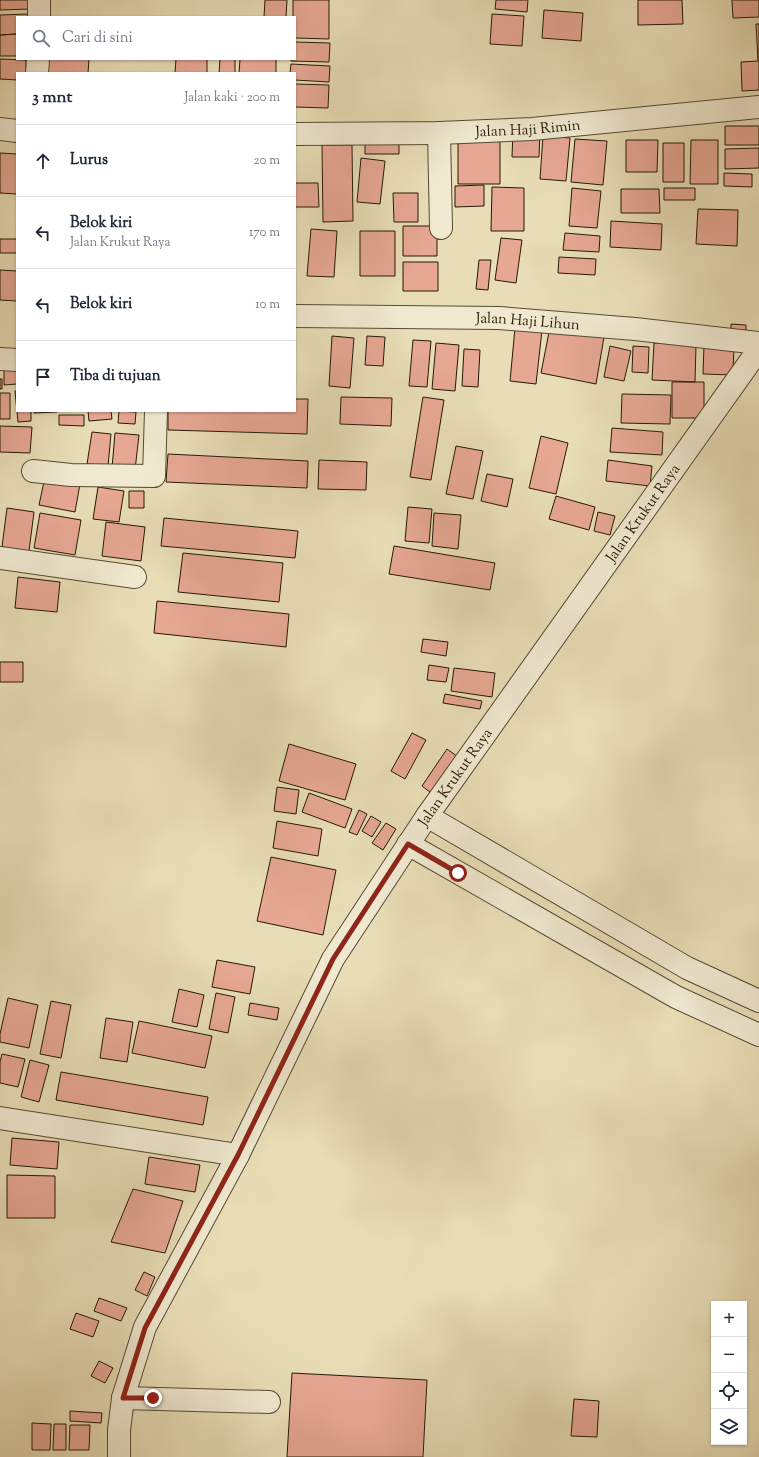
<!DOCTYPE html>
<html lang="id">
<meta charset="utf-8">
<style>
:root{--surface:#fff;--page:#f6f6f7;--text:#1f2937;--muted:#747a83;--line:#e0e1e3}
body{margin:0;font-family:"Sorts Mill Goudy",serif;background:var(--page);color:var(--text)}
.controls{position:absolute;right:12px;bottom:12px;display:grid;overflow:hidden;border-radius:0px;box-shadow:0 1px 3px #0004}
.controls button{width:36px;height:36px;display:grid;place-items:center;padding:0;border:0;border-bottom:1px solid var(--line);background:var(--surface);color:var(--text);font:20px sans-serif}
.stop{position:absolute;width:12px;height:12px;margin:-9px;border:3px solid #8f2418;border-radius:50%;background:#fff}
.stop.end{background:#8f2418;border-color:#fff;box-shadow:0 1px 4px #0008}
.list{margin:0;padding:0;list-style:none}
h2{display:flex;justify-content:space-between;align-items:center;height:52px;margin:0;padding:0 16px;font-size:17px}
h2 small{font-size:13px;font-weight:400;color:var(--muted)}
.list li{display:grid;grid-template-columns:26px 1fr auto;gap:12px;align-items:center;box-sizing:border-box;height:72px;padding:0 16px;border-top:1px solid var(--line)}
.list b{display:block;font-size:15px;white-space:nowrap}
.list p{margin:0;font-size:13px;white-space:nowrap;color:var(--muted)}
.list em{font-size:13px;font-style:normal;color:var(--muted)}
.icon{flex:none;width:22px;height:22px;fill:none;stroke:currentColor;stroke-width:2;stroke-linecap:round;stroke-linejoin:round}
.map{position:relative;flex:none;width:759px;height:1457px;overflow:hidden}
.search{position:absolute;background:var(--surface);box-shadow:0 1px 3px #0004;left:16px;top:16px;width:280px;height:44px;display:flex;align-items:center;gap:10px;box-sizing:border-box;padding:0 14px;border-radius:0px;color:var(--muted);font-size:15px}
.panel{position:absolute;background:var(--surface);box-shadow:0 1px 3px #0004;left:16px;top:72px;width:280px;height:340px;border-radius:0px}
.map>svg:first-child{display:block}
.building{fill:#e6a793;stroke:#261907}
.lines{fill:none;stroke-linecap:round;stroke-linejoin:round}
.minor-casing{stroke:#564a33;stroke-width:24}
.minor{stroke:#f0e9d0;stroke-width:22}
.route{stroke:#8f2418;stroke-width:5}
.labels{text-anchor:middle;stroke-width:3;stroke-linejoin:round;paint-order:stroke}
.street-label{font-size:15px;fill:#261907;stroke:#f0e9d0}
</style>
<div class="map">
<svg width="759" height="1457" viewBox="0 0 759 1457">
<rect width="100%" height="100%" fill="#e8ddb6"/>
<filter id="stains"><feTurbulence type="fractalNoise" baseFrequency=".005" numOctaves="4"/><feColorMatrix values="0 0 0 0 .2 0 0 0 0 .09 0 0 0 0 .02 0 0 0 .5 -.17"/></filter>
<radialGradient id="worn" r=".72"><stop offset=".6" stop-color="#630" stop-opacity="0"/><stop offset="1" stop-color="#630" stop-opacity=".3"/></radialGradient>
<path class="building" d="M0,0H29L30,9L0,10Z
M265,0H287L286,17H264Z
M293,0H329V39L295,38V17H293Z
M496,0H528L527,12L495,9Z
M638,0H682L683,24L638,25Z
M732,0H759V17L733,18Z
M544,10L583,13L581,41L542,38Z
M29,14V17H17V34L0,35V15Z
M492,14L524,16L522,46L490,44Z
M756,24H759V90L742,91L741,62L758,61Z
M17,34V56H0V35Z
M295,42L330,43L329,62L291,61V59H295Z
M0,59L26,60V73H17V80L0,79Z
M47,59H89L88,73H46Z
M176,59H207V73H175Z
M220,59H235V73H219Z
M240,59H276V73H239Z
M291,64L330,66L329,82L295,80V73H290Z
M295,84L329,85L328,108L295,107Z
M725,126H759V145H725Z
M513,131L540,132L539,157H512Z
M458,135H500V184H458Z
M399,136V154H365V137Z
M543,136L570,138L566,181L540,179Z
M575,139L607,141L603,185L571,182Z
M626,140H658L657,172H626Z
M691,140H718V184H690Z
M663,143H684V182H663Z
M322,145H352L353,221L323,222Z
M759,148V168L725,169V149Z
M0,153L17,154V194L0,193Z
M361,158L385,161L380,204L357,202Z
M724,173L752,174V187L724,186Z
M295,183H318L319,207H295Z
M484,185V206L455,207V186Z
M492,187L524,188V231H491Z
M572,188L601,191L597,228L569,226Z
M664,188H695V200H664Z
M621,189H659L660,213H621Z
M393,193H418V222H394Z
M698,209L738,210L737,246L696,244Z
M611,221L662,224L661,250L610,247Z
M403,226H437V256H403Z
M311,229L337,231L334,277L307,276Z
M360,231H395V276H360Z
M565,233L600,236L599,252L563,250Z
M501,238L522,240L516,283L495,280Z
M0,239H17V253H0Z
M559,257L596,259L595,275L558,273Z
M479,260H491L488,290L476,289Z
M403,262H438V291H403Z
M0,270L17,271V301L0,300Z
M731,324L746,325V333L731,332Z
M550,327L604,337L596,384L541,373Z
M515,328L542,330L536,384L510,381Z
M332,336L354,338L350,388L329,386Z
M367,336L385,337L383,366L365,365Z
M413,340L431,341L427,387L409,386Z
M436,343L459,345L455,391L432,389Z
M654,343L696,345L695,382L652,380Z
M704,345L734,346L733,375L703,374Z
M610,346L631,351L624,381L604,377Z
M633,346L649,347L648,373L632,372Z
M464,349L480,350L478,387L462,386Z
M17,367V384L4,385V368Z
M0,379H2V389H0Z
M672,382H704V418H672Z
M15,391H17V411H31V421L18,422Z
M0,393H10V419H0Z
M622,394L671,395L670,424L621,423Z
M341,397L392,398L391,426L340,424Z
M423,397L444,400L431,480L410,477Z
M295,399H308L307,434L168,430V411H295Z
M34,411H57V412L34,413Z
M88,411H111L112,419L89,421Z
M119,411L136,412L135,424L118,423Z
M59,415H84V426L59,425Z
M0,426L32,427L30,453L0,452Z
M612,428L663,432L662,455L610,452Z
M92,432L111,434L108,466L87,464Z
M115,433L139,435L135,470L112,468Z
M541,436L568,443L556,494L529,488Z
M456,446L483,451L473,499L446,494Z
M168,454L308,461L307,488L166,482Z
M319,460L367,462L366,490L318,489Z
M608,460L652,466L650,486L606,481Z
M487,474L513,479L507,507L481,501Z
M45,477L80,484L75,512L39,505Z
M98,487L124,491L119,522L93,519Z
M129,491H144V508H129Z
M556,496L595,507L589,530L549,519Z
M408,507L432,509L429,543L405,541Z
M7,508L34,512L29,551L2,547Z
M598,512L615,516L610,535L594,531Z
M40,513L81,520L75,555L34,548Z
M434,513L461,515L458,549L432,546Z
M164,518L298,531L295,558L161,546Z
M106,522L145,527L141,561L102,556Z
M394,546L495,563L490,590L389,574Z
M183,553L283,563L279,602L178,592Z
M18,577L60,582L57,612L15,608Z
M157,601L289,614L286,647L154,633Z
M423,639L448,642L446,656L421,652Z
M0,662H23V682H0Z
M429,665L449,668L446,682L427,680Z
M454,668L495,673L492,697L451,691Z
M445,694L482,701L480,709L443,703Z
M412,733L426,740L405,779L391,771Z
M289,744L356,764L345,800L279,781Z
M447,749L461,759L435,796L422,786Z
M277,787L299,790L296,814L274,811Z
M309,793L352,809L345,828L302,812Z
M359,810L367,814L357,835L349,832Z
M371,816L381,822L372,837L362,831Z
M277,821L322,829L318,856L273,848Z
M386,823L396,829L383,850L372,843Z
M271,857L336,870L323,935L257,921Z
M217,960L255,967L250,994L212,987Z
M179,989L204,995L197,1027L172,1022Z
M216,993L235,997L228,1033L209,1029Z
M8,998L38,1005L29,1048L0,1042V1034Z
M51,1001L71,1005L61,1058L40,1054Z
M250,1003L279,1008L277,1020L248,1015Z
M106,1018L133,1022L127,1062L100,1058Z
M139,1021L212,1036L205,1068L132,1053Z
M2,1054L25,1059L18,1087L0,1083V1062Z
M30,1060L49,1065L39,1102L21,1097Z
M61,1072L208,1097L203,1125L56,1100Z
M12,1138L59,1142L57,1169L10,1165Z
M149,1157L200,1165L195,1192L145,1184Z
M7,1175L55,1176V1218H7Z
M133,1189L183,1201L165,1253L111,1242Z
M144,1272L155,1277L147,1296L135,1290Z
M99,1298L127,1308L121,1321L94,1311Z
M76,1313L99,1321L93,1337L70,1329Z
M99,1361L113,1368L105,1383L91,1376Z
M292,1373L427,1380L423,1457H287Z
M574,1399L599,1401L597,1437L571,1436Z
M70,1411L102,1413L101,1423L70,1421Z
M32,1423L51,1424L50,1450H32Z
M54,1424H66V1450H53Z
M70,1425H90L89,1450H69Z"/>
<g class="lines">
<g class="minor-casing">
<g id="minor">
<path d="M39,17V0"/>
<path d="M37,73L38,59"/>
<path d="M0,129L17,131"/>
<path d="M439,133L441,228"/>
<path id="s1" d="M295,134L439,133L532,129L759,107"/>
<path id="s2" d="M295,316L499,318L635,329L759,343"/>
<path d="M0,359L17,360"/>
<path d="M33,471L71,475L154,476L156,411"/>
<path d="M0,558L135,577"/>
<path d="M427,816L687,968L759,1001"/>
<path d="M408,844L676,997L759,1035"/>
<path d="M0,1118L238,1155"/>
<path d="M123,1398L269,1402"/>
<path id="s3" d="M119,1457V1430L123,1398L145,1327L238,1155L333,959L427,816L759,349"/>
</g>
</g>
<use href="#minor" class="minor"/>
</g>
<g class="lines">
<path class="route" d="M153,1398H123L145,1328L238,1155L333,959L408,844L458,873"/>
</g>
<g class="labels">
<g class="street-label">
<text dy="5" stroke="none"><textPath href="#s1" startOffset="233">Jalan Haji Rimin</textPath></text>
<text dy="5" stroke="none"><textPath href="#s2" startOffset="233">Jalan Haji Lihun</textPath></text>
<text dy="5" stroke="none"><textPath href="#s3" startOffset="1090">Jalan Krukut Raya</textPath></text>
<text dy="5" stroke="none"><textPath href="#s3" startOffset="766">Jalan Krukut Raya</textPath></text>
</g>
</g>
<rect width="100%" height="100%" filter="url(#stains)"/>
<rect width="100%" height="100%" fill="url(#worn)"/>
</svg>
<div class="controls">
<button>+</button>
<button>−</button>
<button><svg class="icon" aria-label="locate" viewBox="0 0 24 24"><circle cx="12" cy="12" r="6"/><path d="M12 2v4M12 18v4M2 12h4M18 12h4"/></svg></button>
<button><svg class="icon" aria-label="layers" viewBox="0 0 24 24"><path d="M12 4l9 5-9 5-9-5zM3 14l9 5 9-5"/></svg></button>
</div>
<div class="stop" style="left:458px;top:873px"></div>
<div class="stop end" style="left:153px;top:1398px"></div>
<div class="search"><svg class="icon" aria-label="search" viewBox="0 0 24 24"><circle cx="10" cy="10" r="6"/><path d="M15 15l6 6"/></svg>Cari di sini</div>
<section class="panel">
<h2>3 mnt<small>Jalan kaki · 200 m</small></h2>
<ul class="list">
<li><svg class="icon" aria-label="ahead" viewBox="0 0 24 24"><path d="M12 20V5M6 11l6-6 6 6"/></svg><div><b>Lurus</b></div><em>20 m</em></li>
<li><svg class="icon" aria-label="left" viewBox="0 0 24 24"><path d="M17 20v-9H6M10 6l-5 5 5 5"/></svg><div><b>Belok kiri</b><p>Jalan Krukut Raya</p></div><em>170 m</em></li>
<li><svg class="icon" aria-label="left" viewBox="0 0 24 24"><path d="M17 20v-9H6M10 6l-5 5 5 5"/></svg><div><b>Belok kiri</b></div><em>10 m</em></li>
<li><svg class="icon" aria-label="arrive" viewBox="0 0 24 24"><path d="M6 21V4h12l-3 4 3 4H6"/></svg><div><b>Tiba di tujuan</b></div></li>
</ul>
</section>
</div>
